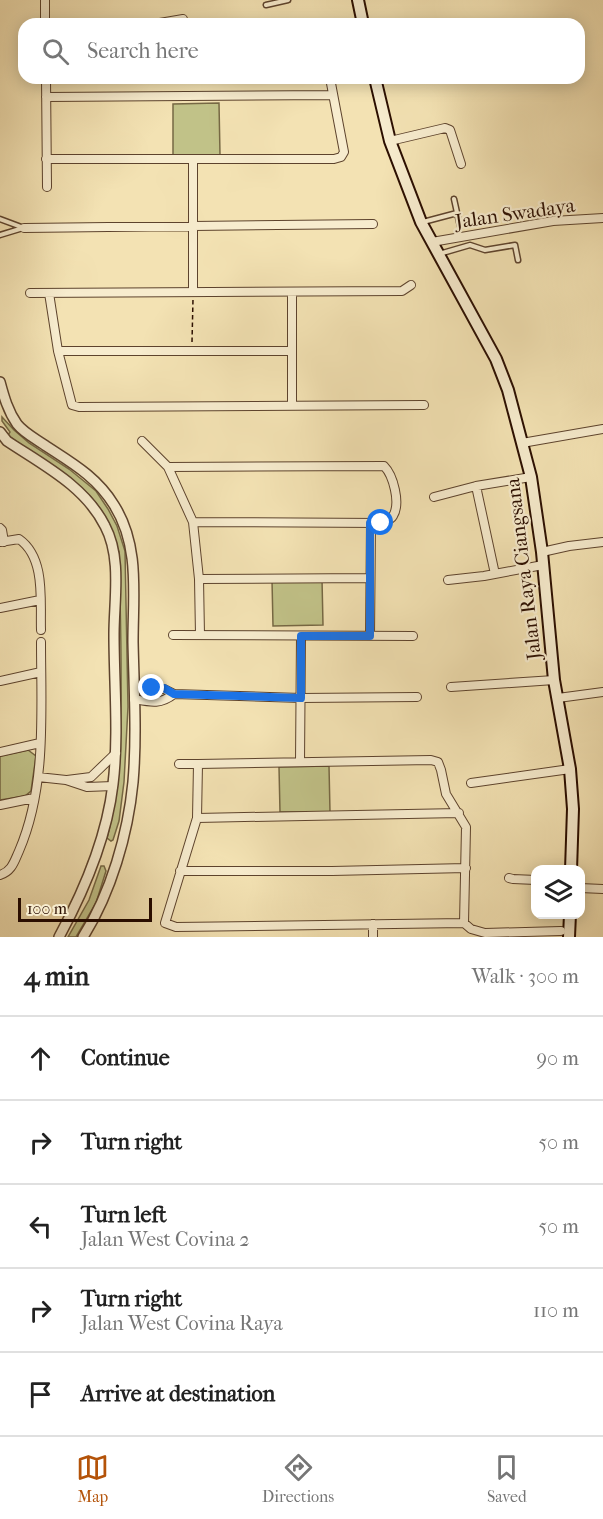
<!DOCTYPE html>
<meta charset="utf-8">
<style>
:root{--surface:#fff;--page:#f2f2f2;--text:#222;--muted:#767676;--line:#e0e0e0;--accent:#b45309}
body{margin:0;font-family:"IM FELL French Canon",serif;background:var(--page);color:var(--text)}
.controls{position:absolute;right:18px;bottom:18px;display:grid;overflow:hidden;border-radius:12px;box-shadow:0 3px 15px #0003}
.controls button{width:54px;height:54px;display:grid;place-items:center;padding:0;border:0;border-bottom:2px solid var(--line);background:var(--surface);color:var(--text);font:30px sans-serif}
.scale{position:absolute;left:18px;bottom:15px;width:134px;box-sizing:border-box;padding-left:6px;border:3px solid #2b0e00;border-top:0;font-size:16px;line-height:21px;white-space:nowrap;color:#2b0e00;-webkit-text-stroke:4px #f7ecce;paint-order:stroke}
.stop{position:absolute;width:18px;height:18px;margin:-14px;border:4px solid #1a73e8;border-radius:50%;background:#fff}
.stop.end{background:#1a73e8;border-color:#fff;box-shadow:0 2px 6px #0008}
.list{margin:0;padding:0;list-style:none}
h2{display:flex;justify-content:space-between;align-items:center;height:78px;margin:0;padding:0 24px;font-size:26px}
h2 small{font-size:20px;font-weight:400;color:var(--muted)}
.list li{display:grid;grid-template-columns:39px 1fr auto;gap:18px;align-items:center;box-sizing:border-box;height:84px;padding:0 24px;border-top:2px solid var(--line)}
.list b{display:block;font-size:22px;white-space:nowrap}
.list p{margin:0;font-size:20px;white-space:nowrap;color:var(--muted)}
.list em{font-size:20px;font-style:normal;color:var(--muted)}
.icon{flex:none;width:33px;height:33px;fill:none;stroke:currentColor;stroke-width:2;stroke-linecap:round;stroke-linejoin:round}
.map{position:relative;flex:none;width:603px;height:937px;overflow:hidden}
.search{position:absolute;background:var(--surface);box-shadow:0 3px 15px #0003;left:18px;right:18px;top:18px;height:66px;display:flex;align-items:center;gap:15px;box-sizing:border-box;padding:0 21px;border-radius:18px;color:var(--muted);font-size:22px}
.sheet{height:498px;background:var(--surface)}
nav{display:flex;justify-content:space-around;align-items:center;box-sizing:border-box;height:84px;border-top:2px solid var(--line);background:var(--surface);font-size:16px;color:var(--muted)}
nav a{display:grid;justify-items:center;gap:3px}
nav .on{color:var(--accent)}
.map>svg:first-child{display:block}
.green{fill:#c1c288;stroke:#766844;stroke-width:1.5}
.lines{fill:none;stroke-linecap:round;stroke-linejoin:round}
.service-casing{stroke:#5d432d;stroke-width:7}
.minor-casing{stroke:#5d432d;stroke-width:10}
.tertiary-casing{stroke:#5d432d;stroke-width:12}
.secondary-casing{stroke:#2b0e00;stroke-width:14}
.path{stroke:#2b0e00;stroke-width:1.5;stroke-dasharray:4.5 3;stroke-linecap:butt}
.service{stroke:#f7ecce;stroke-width:4}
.minor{stroke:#f7ecce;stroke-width:8}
.tertiary{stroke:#f7ecce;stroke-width:9}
.secondary{stroke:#f7ecce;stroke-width:10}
.route{stroke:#1a73e8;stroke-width:8}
.labels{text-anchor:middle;stroke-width:4.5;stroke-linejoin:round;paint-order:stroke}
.street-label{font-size:20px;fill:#2b0e00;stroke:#f7ecce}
</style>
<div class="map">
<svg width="603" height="937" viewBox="0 0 603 937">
<rect width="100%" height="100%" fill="#f3e2b3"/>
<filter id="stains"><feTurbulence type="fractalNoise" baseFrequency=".00333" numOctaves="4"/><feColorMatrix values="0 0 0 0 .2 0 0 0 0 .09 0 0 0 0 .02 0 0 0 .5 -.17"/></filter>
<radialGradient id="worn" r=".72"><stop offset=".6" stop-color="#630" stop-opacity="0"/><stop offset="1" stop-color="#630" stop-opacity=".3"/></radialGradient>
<path class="green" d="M219,103L220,155L173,156V104Z
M2,417L14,430L29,443L69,469L96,491L108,509L117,526L125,551L128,707L124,782L119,821L113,840L111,841L107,838C116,805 118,772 120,738C123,676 120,614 119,552C114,539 110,525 103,513C81,477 40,461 8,435L10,432L2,421Z
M322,579L323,625L273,626L272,580Z
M28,750L36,756L31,791L25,796L0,800V756Z
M329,766L330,812H280L279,767Z
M101,866H104L106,871L96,903L76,937H68L89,900Z"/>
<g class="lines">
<g class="service-casing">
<path id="service" d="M266,5L288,0
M454,199L460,226
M0,219L24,228
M423,222L457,213
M0,235L23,228
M439,254L470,245L485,250L515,245L518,260"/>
</g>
<g class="minor-casing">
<path id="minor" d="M45,0V24
M154,24L183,19
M46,78L47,187
M46,97L333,95
M390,141L445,128L450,130L461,164
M46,159H334L341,157L344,152L330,78
M193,160V292
M24,228L373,224
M432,242L553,221L603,218
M30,293L402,291L411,285
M49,293L58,351L72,405L79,407L424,405
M58,351H292
M292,406V292
M142,441L168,467L193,522L199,579L200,635
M522,443L603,429
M168,467L384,466C393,475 401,503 393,516C391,520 386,521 381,523L193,522
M476,486L531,477
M434,497L476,486L495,574
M0,528L2,530L4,542
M0,542L19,539C46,558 40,601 41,630
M542,552L569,546L603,542
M199,579L370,578
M448,580L484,576L543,565
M0,608L40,600
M173,635L413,636
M370,636L371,523
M0,681L41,672
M134,687L164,689L174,694L301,698L417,697
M451,687L554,680
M558,698L603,692
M134,699C150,702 160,705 174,694
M0,752L40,743
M300,762L301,636
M179,764H198
M38,777L66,780L87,787L113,786
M67,780L91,777L116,753
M471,783L570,769
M0,805L34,798
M197,818L459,813
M180,871H332L466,868
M0,875C12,871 14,862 19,851C47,786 41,711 41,642
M509,878L513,879L536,880
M580,888L603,889
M464,923L466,827L446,794L441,770L438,762L431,760L198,764L197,818L165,923L176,927L464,923L471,929L485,933L561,931
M373,924V937"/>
</g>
<g class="tertiary-casing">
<path id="tertiary" d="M0,382C4,397 8,411 17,424C24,433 36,439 46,446C72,463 97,477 114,505C140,546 133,594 133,642C134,688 137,736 133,782C128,834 111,893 83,937
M0,432L7,441C43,465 85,486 105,526C122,558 114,600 114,634C114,684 119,734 113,784C107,836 84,891 59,937"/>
</g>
<g class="secondary-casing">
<path id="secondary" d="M358,0L363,24
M375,78L390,141L421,222L496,359L508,390L531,477L542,552L554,680L570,769L573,809L571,870
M569,937L570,914"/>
</g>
<path class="path" d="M192,342L193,299"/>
<use href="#service" class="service"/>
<use href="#minor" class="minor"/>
<use href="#tertiary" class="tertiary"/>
<use href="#secondary" class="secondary"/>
</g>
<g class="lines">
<path class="route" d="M152,688H164L174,694L301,698V636H370V523H381"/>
</g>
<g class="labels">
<g class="street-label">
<text transform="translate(515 213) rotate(-8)" y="7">Jalan Swadaya</text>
<text transform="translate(523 569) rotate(-97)" y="7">Jalan Raya Ciangsana</text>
</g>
</g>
<rect width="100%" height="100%" filter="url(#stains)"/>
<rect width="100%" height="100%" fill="url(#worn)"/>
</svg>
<div class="controls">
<button><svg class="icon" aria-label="layers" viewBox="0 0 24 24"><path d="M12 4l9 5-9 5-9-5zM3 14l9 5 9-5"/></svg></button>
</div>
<div class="scale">100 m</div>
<div class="stop" style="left:381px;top:523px"></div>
<div class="stop end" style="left:152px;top:688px"></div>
<div class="search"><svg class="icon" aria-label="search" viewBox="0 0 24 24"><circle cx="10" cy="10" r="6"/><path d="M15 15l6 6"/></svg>Search here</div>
</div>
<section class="sheet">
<h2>4 min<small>Walk · 300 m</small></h2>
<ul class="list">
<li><svg class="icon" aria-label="ahead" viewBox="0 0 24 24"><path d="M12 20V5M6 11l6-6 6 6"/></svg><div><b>Continue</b></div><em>90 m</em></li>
<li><svg class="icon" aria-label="right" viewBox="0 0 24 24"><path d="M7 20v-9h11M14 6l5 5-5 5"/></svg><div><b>Turn right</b></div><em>50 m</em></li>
<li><svg class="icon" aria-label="left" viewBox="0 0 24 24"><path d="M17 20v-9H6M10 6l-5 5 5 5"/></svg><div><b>Turn left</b><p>Jalan West Covina 2</p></div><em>50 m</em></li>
<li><svg class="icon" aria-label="right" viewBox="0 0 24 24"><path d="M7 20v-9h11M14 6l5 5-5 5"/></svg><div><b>Turn right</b><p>Jalan West Covina Raya</p></div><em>110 m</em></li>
<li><svg class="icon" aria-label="arrive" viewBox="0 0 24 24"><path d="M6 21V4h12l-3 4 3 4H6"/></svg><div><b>Arrive at destination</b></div></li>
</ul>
</section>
<nav>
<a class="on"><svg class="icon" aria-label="map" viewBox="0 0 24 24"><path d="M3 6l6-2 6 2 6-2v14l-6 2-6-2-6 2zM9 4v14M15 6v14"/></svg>Map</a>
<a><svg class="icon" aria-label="directions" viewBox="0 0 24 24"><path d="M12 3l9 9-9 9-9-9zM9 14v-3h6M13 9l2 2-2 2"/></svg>Directions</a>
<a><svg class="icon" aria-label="saved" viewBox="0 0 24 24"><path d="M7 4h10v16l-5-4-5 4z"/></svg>Saved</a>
</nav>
